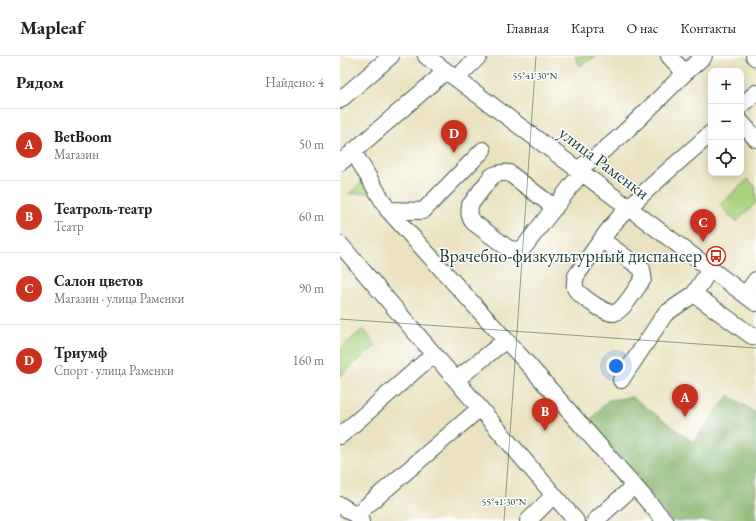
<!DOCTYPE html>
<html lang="ru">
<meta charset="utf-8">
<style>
:root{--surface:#fff;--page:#f6f6f6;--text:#222;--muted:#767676;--line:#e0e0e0;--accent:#c8321e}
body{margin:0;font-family:"EB Garamond",serif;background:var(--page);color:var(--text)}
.controls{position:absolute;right:12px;top:12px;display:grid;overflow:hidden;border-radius:8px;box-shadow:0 2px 10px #0003}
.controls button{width:36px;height:36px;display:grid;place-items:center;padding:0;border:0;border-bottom:1px solid var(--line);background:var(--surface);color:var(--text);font:20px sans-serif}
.you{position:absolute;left:276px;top:310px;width:14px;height:14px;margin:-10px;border:3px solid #fff;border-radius:50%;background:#1a73e8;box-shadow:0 0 0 6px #1a73e833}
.badge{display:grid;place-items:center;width:26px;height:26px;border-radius:50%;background:var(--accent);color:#fff;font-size:13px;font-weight:700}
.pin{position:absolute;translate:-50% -33px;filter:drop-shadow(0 1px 2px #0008)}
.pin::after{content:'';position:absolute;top:21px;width:14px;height:12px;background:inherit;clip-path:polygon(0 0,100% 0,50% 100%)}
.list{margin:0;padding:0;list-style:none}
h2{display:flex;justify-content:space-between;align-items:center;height:52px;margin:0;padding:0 16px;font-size:17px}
h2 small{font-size:13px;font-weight:400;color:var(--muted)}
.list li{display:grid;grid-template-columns:26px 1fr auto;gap:12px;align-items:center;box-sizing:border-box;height:72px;padding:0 16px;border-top:1px solid var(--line)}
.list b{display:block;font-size:15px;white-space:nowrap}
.list p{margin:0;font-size:13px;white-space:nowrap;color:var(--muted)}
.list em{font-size:13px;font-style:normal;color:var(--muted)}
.icon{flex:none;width:22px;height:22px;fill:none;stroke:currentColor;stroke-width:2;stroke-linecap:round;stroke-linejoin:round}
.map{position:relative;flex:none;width:416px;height:465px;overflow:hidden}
header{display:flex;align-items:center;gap:24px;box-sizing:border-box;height:56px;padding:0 20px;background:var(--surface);border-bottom:1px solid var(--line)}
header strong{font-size:19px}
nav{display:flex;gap:22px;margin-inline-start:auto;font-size:14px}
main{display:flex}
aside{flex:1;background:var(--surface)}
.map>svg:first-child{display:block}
.green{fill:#a8d17d;stroke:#648758}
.forest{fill:#86b36c;stroke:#527850}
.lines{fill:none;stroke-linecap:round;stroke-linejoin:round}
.minor-casing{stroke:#3d5649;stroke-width:18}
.minor{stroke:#fff;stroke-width:16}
.ticks{fill:none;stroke:#1f3d34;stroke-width:1;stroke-opacity:0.45}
.labels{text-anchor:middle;stroke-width:3;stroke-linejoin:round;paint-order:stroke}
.street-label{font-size:18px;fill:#1f3d34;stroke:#fff}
.poi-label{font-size:18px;fill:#1f3d34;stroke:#fff;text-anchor:end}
.ticks-label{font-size:10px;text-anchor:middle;fill:#1f3d34;stroke:#fff;stroke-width:3;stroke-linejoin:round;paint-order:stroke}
</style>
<header>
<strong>Mapleaf</strong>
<nav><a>Главная</a><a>Карта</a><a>О нас</a><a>Контакты</a></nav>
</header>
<main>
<aside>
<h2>Рядом<small>Найдено: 4</small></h2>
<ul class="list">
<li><span class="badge">A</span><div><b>BetBoom</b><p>Магазин</p></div><em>50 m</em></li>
<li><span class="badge">B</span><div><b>Театроль-театр</b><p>Театр</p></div><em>60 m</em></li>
<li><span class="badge">C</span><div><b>Салон цветов</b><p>Магазин · улица Раменки</p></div><em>90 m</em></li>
<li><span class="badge">D</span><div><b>Триумф</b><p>Спорт · улица Раменки</p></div><em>160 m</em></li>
</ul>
</aside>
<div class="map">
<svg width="416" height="465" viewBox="0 0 416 465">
<rect width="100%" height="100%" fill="#fff"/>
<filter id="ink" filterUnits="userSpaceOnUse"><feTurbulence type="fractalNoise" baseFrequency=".025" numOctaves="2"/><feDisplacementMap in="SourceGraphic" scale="8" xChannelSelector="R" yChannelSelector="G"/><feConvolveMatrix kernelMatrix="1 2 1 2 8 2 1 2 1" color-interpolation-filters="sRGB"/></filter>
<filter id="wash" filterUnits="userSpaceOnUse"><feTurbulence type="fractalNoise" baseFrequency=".012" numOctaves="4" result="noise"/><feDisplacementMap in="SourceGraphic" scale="16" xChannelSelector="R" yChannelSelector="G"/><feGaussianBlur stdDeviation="0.9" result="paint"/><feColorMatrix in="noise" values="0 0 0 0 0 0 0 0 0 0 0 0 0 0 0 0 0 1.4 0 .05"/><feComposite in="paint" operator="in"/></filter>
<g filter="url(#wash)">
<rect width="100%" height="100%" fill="#eae2c0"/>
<path class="green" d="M235,0H256L240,10Z
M28,121L37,136L9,138Z
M408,123L416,132V147L396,166L380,149Z
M23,273L36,289L0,320V293Z"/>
<path class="forest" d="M389,339L416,357V465H332L247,368L268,344L292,341L353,386Z"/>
</g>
<g filter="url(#ink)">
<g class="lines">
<g class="minor-casing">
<path id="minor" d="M86,0L416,247
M414,0L416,2
M345,17L364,0
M117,22L139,0
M0,44L51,0
M401,50L416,37
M401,66L416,83
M13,95L48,154L193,314L325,465
M0,107L106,15
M238,113C278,87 311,50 345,17L329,0
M215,152L169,117C162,116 158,117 152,120L130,149C129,156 129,161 133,166L169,193L180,194L184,191L242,116
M48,154L83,155L143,94
M262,184L302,213L303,219V223C297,231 283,255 274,257C267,259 238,239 235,232C234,228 235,224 236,220C249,202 261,182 276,165C305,133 339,106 371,77
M0,188L236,465
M354,238L412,280H416
M405,239L416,224
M116,324L166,284
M281,324L325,258L354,238L371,212
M0,380L94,298
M0,449L16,459L21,465
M16,459L140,352
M188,465L214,439
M255,465L294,430"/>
</g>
<use href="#minor" class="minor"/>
</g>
</g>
<path class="ticks" d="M0,263L416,292M164,465L196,0"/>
<defs>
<g id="bus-ring" transform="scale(1)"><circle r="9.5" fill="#fff" stroke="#c8321e" stroke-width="1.5"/><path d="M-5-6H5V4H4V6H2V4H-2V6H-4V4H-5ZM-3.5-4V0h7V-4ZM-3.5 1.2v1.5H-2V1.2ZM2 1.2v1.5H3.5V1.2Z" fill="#c8321e"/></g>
</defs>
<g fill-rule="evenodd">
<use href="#bus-ring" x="376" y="200"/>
</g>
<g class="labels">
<g class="street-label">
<text transform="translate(264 107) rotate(37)" y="6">улица Раменки</text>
</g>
<g class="poi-label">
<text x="362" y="206">Врачебно-физкультурный диспансер</text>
</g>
</g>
<g class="ticks-label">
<text x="195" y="23">55°41'30"N</text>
<text x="164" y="449">55°41'30"N</text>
</g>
</svg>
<div class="controls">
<button>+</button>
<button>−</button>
<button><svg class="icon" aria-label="locate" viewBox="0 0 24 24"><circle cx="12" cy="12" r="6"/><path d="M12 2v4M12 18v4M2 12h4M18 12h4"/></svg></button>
</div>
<div class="you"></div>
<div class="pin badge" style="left:345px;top:361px">A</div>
<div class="pin badge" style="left:205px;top:375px">B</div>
<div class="pin badge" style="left:363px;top:186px">C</div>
<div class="pin badge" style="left:114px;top:97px">D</div>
</div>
</main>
